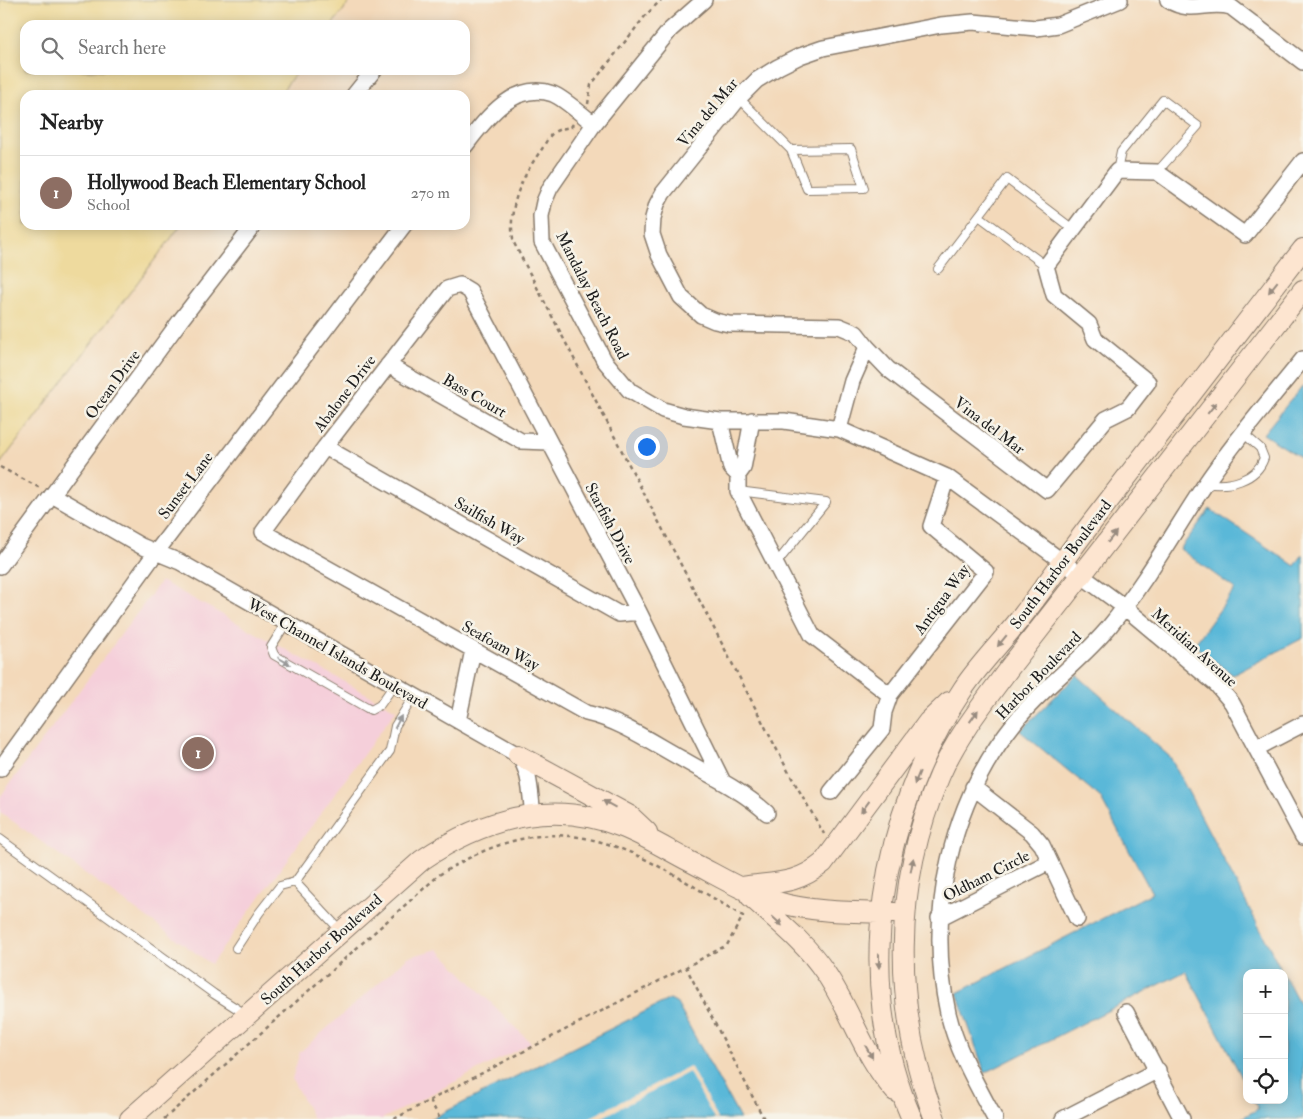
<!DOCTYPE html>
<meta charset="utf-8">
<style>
:root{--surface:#fff;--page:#f2f2f2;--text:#222;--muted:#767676;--line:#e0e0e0;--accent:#d1495b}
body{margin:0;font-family:"IM FELL Double Pica",serif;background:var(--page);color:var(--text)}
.controls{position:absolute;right:15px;bottom:15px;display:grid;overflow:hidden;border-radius:10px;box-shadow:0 2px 12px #0003}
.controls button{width:45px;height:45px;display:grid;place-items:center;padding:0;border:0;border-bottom:1px solid var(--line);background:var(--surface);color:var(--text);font:25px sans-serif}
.you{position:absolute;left:646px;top:446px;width:18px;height:18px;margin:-12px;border:4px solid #fff;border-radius:50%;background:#1a73e8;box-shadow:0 0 0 8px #1a73e833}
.badge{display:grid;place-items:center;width:32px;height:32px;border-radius:50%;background:var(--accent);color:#fff;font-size:16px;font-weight:700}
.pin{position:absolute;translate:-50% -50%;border:2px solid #fff;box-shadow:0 1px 5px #0006}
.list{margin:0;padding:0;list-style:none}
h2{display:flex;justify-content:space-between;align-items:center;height:65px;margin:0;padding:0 20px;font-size:21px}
h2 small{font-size:16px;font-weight:400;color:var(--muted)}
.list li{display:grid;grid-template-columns:32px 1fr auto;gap:15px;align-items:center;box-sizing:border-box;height:75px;padding:0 20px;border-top:1px solid var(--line)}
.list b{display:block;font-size:19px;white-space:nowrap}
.list p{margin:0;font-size:16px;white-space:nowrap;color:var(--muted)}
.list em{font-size:16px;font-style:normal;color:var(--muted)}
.icon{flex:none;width:28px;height:28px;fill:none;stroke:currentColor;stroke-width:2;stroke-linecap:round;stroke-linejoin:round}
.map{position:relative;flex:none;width:1303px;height:1119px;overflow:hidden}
.search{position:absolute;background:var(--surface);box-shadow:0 2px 12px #0003;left:20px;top:20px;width:450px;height:55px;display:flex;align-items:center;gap:12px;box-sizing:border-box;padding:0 18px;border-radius:15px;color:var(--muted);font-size:19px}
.panel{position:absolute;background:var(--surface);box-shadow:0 2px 12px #0003;left:20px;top:90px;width:450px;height:140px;border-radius:15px}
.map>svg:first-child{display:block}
.built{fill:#f5cfda}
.sand{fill:#eeda9e;stroke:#857b5d}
.water{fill:#5ab8d8;stroke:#3b6a7a}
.pier{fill:#f3d9ba}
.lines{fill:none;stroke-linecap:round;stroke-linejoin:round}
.lane-casing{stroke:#887a6b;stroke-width:10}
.street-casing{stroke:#887a6b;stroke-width:18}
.secondary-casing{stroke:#887a6b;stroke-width:22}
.path{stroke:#887a6b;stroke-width:2.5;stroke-dasharray:4 4;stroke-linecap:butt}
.lane{stroke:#fff;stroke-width:8}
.street{stroke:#fff;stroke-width:15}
.secondary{stroke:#fde5d0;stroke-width:20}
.oneway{fill:#988b7f}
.oneway2{fill:#999}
.labels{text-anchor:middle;stroke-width:5;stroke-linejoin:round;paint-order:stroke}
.street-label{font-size:16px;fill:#1c1c1c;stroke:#f7f3e8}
</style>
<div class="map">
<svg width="1303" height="1119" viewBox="0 0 1303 1119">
<rect width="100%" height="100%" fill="#f7f3e8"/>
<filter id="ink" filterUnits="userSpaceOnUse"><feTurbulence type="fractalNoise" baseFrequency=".02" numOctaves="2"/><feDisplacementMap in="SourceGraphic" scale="10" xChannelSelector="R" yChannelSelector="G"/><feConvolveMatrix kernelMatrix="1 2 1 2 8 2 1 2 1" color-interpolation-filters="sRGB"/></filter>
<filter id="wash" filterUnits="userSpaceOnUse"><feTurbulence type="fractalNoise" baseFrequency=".0096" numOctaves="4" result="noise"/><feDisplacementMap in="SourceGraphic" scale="20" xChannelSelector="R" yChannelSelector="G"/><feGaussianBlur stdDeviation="1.12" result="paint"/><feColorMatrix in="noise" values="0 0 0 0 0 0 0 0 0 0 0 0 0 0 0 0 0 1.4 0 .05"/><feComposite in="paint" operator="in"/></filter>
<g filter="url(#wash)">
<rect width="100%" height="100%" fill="#f3d9ba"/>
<path class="built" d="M161,581L396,710L211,964L0,812V797Z
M438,949L531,1043L382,1119H313L292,1079L300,1052L408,957Z"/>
<path class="sand" d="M0,0H351L332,25H25V70H298L279,95H25V225H181L0,464Z"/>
<path class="water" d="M1303,385V459L1263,434Z
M1210,509L1295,566L1303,554V638L1233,675L1194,645L1235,589L1180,549Z
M1077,675L1170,757L1283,973H1247V1087L1186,971L985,1073L957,993L1152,893L1100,797L1020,731Z
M1284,975L1303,1010V1119H1240L1258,1109L1254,1100H1284Z
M670,999L676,1002L740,1119H431Z"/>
<path class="pier" d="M690,1066L718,1119H714L689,1072L599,1119H587Z"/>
</g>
<g filter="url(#ink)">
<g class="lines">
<g class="lane-casing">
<path id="lane" d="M739,98L791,150L851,149L864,188L807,189L791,150
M1117,171L1121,152L1163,100L1198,126L1157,172
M979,216L1046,266
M938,269L1007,179L1074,230
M1206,483C1228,487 1256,481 1264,458L1260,448L1243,433
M738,491L826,502L775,565
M286,623L271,647L274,655L367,708L371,710L380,705L394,685
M0,839L214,994L247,1015
M340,930L295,882L390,751L395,726L414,696
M236,948L259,913L280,886L295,882"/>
</g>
<g class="street-casing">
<path id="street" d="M704,0L670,30L594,124L550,188L544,202L541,216L542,242L604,360L629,390L663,410L684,416L720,421H784L839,429L947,477L1123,606L1216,684L1232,703L1303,837
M1168,0C1192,15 1208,0 1231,7L1303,62
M354,95L374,70
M465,146C485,120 514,80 553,94C565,99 583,116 594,124
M867,347L888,369L1047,490L1106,419L1128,408L1148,382L1095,339L1089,324L1054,295L1046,266L1117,171L1157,172L1245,235L1303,161
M388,365L521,441L549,442
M720,421L731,468L738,475V491L812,635L890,695
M839,429L852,381L867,347L856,333L839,326L729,324L715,321L701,315L681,297L659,255L652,234L653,218L657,204L663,193L739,98L757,80L778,67L800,56L823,48L941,25L973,22L1036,28L1058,25L1120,0
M325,447L619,614L639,612
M738,475L743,468L752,420
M52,495L141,546L180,562L518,755C531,772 530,794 533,815
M0,566L180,321L254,225
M458,721L473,650
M1257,748L1303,724
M0,769L157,551L404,225
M723,782L639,612L470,291L460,285L447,289L325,447L263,532L586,713C621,721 651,742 682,759C711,776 742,790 767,813
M973,787L1032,833L1042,845L1077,919
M831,792L882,729L884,712L890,695L986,572L931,526L947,477
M939,918L1049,862
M1126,1012L1182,1119
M995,1119C977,1085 957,1051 948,1013C926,913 950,803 1015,722C1043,687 1081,661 1109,627C1145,583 1173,533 1204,486C1234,441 1270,400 1303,359
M1063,1119L1158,1070"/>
</g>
<g class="secondary-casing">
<path id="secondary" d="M518,755L630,816L647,832
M742,887C775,882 796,885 823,863L928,722L949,702
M750,896C776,920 805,942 825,972C851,1010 864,1057 895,1091
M130,1119L422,860C484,818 553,798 625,828C647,837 668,850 689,861C717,875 745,893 774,901C812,913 856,912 895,913
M912,1119C851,980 880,813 963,689C980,663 1004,640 1023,615C1047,584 1069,552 1093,521C1163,431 1233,340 1303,249
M935,1119C892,1009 893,884 940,775C957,736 985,701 1010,667L1303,290"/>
</g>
<path class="path" d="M588,104L591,85L646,15L661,0
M573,124L571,127C565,128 558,129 553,133C548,137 545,144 542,149C522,176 506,209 514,243L788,771L824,834
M0,467L40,488
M430,1100L440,1119
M164,1119L439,875C565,795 632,850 743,916L727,945L686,967
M394,1119L686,967L764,1119"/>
<use href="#lane" class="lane"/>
<use href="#street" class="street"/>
<use href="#secondary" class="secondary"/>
</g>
<defs><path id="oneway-solid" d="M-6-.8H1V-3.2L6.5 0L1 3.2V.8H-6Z" transform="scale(1.25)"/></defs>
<g class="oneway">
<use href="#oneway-solid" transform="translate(1273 287) rotate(128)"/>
<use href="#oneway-solid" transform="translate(1212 408) rotate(-52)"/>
<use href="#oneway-solid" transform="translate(1112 537) rotate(-52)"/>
<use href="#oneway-solid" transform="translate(1002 641) rotate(129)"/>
<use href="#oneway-solid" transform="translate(974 716) rotate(-55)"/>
<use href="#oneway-solid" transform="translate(917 778) rotate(112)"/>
<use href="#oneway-solid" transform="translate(609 804) rotate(-151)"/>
<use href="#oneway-solid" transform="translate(865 807) rotate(126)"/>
<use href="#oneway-solid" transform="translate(912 865) rotate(-79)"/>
<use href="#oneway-solid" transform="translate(777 921) rotate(43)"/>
<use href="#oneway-solid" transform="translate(879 961) rotate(90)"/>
<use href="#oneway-solid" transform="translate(869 1052) rotate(60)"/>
</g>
<g class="oneway2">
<use href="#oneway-solid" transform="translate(284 661) rotate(30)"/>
<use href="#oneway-solid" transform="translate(398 722) rotate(-62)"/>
</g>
</g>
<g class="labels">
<g class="street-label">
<text transform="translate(707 112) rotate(-50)" y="6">Vina del Mar</text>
<text transform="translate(593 295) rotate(63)" y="6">Mandalay Beach Road</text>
<text transform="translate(112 384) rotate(-54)" y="6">Ocean Drive</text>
<text transform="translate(344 393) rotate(-53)" y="6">Abalone Drive</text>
<text transform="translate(475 395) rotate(30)" y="6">Bass Court</text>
<text transform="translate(990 425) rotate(37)" y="6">Vina del Mar</text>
<text transform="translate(185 485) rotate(-53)" y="6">Sunset Lane</text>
<text transform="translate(490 520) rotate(30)" y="6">Sailfish Way</text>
<text transform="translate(611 523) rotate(62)" y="6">Starfish Drive</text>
<text transform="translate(1060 564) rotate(-53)" y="6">South Harbor Boulevard</text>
<text transform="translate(941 599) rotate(-54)" y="6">Antigua Way</text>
<text transform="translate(501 645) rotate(29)" y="6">Seafoam Way</text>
<text transform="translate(1195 647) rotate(42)" y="6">Meridian Avenue</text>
<text transform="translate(338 653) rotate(30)" y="6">West Channel Islands Boulevard</text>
<text transform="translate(1038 675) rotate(-46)" y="6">Harbor Boulevard</text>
<text transform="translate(986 875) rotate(-27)" y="6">Oldham Circle</text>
<text transform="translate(321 949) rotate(-42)" y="6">South Harbor Boulevard</text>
</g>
</g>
</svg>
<div class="controls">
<button>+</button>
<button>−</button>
<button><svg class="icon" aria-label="locate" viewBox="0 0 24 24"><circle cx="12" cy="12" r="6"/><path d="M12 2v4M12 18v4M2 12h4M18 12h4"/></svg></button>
</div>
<div class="you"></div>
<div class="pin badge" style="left:198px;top:753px;background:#8d6e63">1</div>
<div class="search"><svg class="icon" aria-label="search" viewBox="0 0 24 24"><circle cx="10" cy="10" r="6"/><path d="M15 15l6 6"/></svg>Search here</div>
<section class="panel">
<h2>Nearby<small></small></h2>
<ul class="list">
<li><span class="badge" style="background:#8d6e63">1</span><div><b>Hollywood Beach Elementary School</b><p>School</p></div><em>270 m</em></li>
</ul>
</section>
</div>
